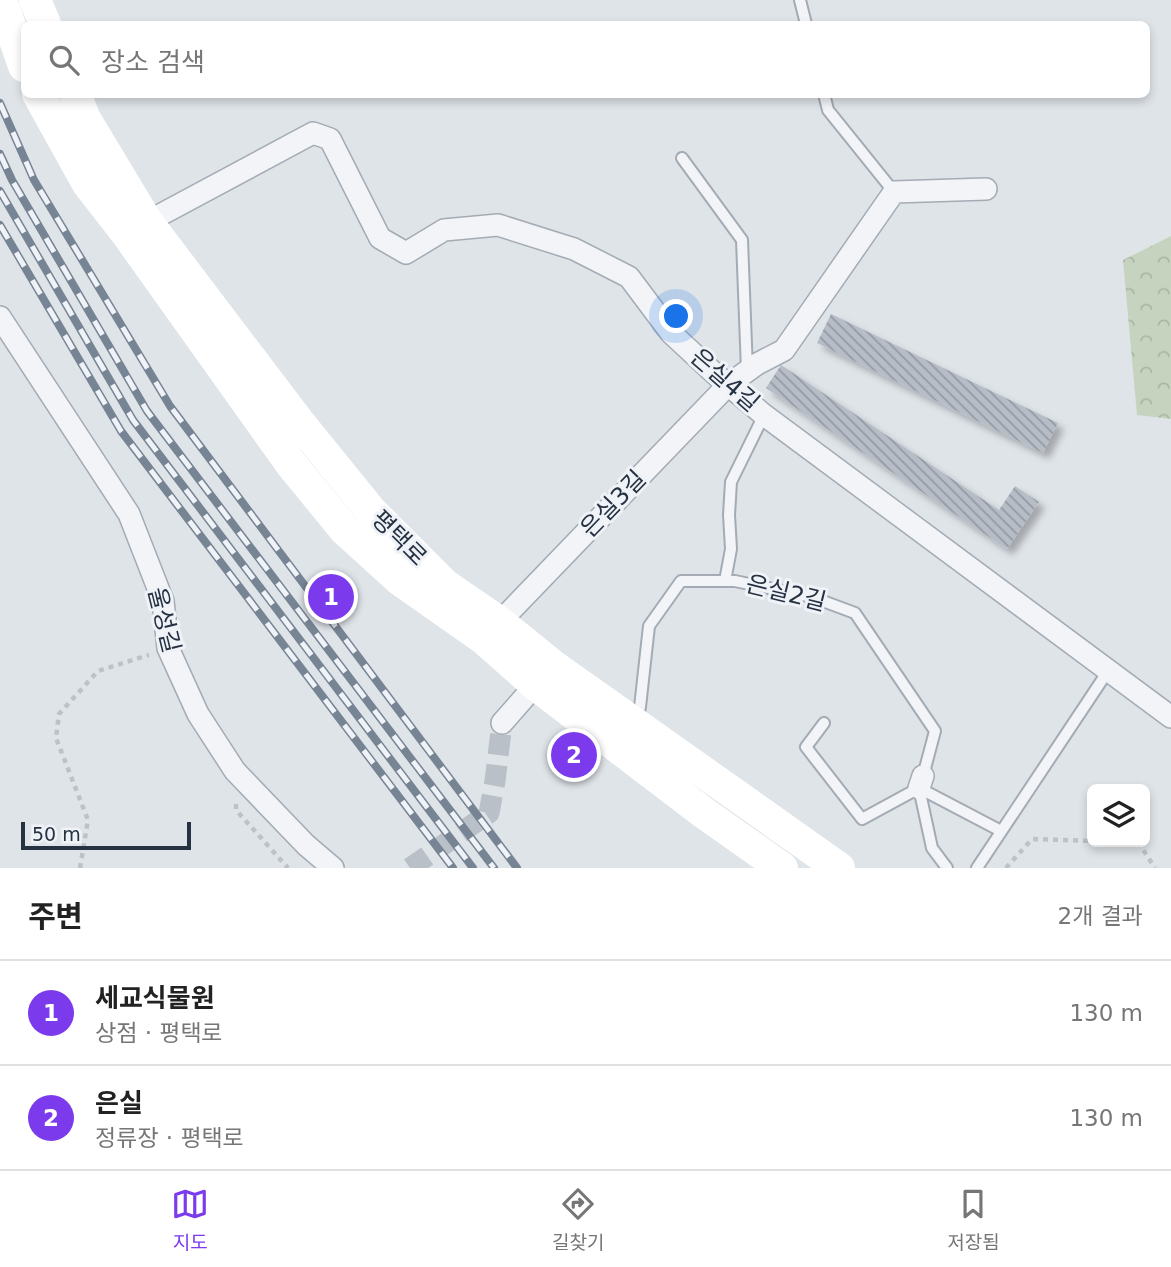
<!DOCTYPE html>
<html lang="ko">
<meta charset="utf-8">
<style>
:root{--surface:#fff;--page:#f6f6f6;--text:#222;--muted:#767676;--line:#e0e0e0;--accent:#7c3aed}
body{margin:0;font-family:"DejaVu Sans","Noto Sans KR",sans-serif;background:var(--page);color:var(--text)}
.controls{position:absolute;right:21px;bottom:21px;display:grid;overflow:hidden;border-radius:10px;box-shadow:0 4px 10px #0003}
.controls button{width:63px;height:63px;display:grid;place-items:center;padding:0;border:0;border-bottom:2px solid var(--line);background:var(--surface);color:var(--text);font:35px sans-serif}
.scale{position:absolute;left:21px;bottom:18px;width:170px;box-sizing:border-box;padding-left:7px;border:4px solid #263242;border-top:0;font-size:19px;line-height:24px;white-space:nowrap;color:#263242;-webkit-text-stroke:5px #eff3f7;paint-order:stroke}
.you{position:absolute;left:677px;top:317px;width:24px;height:24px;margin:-18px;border:5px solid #fff;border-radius:50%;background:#1a73e8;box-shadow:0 0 0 10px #1a73e833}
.badge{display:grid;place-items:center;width:46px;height:46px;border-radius:50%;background:var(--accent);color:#fff;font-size:23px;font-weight:700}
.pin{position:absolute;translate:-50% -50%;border:4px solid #fff;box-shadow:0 2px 7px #0006}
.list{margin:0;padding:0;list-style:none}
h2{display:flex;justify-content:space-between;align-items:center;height:91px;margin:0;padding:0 28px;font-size:30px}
h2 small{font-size:23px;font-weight:400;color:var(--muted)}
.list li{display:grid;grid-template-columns:46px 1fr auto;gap:21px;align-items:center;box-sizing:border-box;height:105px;padding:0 28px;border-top:2px solid var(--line)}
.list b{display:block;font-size:26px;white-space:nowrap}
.list p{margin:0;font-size:23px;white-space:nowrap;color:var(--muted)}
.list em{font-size:23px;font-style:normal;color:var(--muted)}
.icon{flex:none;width:38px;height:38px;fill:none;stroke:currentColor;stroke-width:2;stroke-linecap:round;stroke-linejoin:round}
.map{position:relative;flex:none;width:1171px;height:868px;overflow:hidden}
.search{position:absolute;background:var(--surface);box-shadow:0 4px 10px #0003;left:21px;right:21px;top:21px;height:77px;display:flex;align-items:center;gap:18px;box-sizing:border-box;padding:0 24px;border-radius:10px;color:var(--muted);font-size:26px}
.sheet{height:301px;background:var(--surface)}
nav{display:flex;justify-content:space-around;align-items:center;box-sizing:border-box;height:98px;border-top:2px solid var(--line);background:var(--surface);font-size:19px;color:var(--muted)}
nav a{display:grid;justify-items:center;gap:4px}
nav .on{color:var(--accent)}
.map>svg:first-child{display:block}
.forest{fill:url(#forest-crowns)}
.building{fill:url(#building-back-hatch);filter:url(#shadow)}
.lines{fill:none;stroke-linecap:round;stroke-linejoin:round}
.street-tunnel{stroke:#bac0c8;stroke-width:21;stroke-dasharray:21 10;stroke-linecap:butt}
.lane-casing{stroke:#a4abb4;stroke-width:14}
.street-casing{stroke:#a4abb4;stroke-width:24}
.path{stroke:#bdc2c8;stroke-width:4.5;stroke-dasharray:5 5;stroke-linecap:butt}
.lane{stroke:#f2f4f7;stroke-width:10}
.street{stroke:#f2f4f7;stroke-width:21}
.secondary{stroke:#fff;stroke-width:32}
.rail-casing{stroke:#778494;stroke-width:8}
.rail{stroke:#eff3f7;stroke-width:5;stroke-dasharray:16;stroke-linecap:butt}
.labels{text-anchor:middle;stroke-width:6;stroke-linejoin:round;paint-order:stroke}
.street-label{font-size:24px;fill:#263242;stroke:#eff3f7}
</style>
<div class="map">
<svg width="1171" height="868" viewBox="0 0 1171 868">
<defs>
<pattern id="forest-crowns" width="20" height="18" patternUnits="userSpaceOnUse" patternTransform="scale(1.75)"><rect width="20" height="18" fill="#c6d4bf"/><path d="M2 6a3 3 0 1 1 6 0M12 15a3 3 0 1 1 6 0" fill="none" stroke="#aab6a5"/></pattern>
<pattern id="building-back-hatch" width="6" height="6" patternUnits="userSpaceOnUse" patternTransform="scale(1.75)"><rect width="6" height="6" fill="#b6bdc7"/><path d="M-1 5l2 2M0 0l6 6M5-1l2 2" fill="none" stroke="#949aa3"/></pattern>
<filter id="shadow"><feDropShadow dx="6" dy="6" stdDeviation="3.5" flood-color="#0004"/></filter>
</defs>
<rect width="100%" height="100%" fill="#dfe4e9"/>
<path class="forest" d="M1171,236V419L1137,415L1123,260Z"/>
<path class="building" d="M831,314L1058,423L1043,453L817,343Z
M781,365L999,510L1015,486L1039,502L1007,549L766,388Z"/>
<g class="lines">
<path class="street-tunnel" d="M410,868L489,813L495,781L502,723"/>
<g class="lane-casing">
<path id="lane" d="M800,0L806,24
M824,94L828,110L894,192
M682,158L742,240L747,370
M725,581L731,549L729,515L731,482L764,415
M637,720L640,707L649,626L681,581H735L812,597L855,613L935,731L923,776
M824,723L806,747L862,819L919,788
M919,788L1001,831
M919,788L932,848L947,868
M977,868L1108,671"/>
</g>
<g class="street-casing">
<path id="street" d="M147,222L313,133L330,139L380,238L406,253L444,230L498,225L574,249L629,277L671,333L714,373L764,415L1171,717
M0,317L129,514L163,601L168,648L198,714L235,771L306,845L333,868
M492,630L728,385L757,364L784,350L894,192L986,189
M502,723L544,675
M919,788L923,776"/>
</g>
<path class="path" d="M236,804V810L288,868
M1138,842L1155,868
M80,868L88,820L56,738L59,714L98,671L149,655
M1006,868L1032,839L1092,841"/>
<use href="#lane" class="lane"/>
<use href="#street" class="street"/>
<path class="secondary" d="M1,0L24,66
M35,0L45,24
M38,94L88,184L127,234L291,464L345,530L400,580L484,639L536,685L704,813L782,868
M75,94L85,119L147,222L298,421L371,511L445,585L499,622L552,665L839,868"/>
<g class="rail-casing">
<path id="rail" d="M0,103L34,180L170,406L517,868
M0,154L12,180L147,411L494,868
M0,191L133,420L473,868
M0,225L121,431L453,868"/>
</g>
<use href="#rail" class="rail"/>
</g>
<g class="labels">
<g class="street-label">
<text transform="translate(725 380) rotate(41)" y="8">은실4길</text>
<text transform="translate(613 504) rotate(-46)" y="8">은실3길</text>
<text transform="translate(399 538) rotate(45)" y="8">평택로</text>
<text transform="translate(786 593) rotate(14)" y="8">은실2길</text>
<text transform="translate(164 620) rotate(76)" y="8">울성길</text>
</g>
</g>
</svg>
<div class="controls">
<button><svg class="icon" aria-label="layers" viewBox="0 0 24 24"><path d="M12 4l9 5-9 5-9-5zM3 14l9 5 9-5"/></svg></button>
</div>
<div class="scale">50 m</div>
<div class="you"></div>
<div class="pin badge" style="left:331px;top:597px">1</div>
<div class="pin badge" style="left:574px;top:755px">2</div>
<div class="search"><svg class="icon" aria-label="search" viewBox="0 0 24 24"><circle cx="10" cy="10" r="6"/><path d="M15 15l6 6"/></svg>장소 검색</div>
</div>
<section class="sheet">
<h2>주변<small>2개 결과</small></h2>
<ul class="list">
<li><span class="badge">1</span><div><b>세교식물원</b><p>상점 · 평택로</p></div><em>130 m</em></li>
<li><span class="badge">2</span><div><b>은실</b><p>정류장 · 평택로</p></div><em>130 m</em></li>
</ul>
</section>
<nav>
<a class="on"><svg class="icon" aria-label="map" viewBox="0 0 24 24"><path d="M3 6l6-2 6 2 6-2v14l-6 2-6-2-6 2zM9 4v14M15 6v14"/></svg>지도</a>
<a><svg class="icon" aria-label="directions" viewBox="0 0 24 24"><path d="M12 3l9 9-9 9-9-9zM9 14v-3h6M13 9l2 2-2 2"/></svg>길찾기</a>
<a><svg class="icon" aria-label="saved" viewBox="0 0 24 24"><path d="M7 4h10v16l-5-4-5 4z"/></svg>저장됨</a>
</nav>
